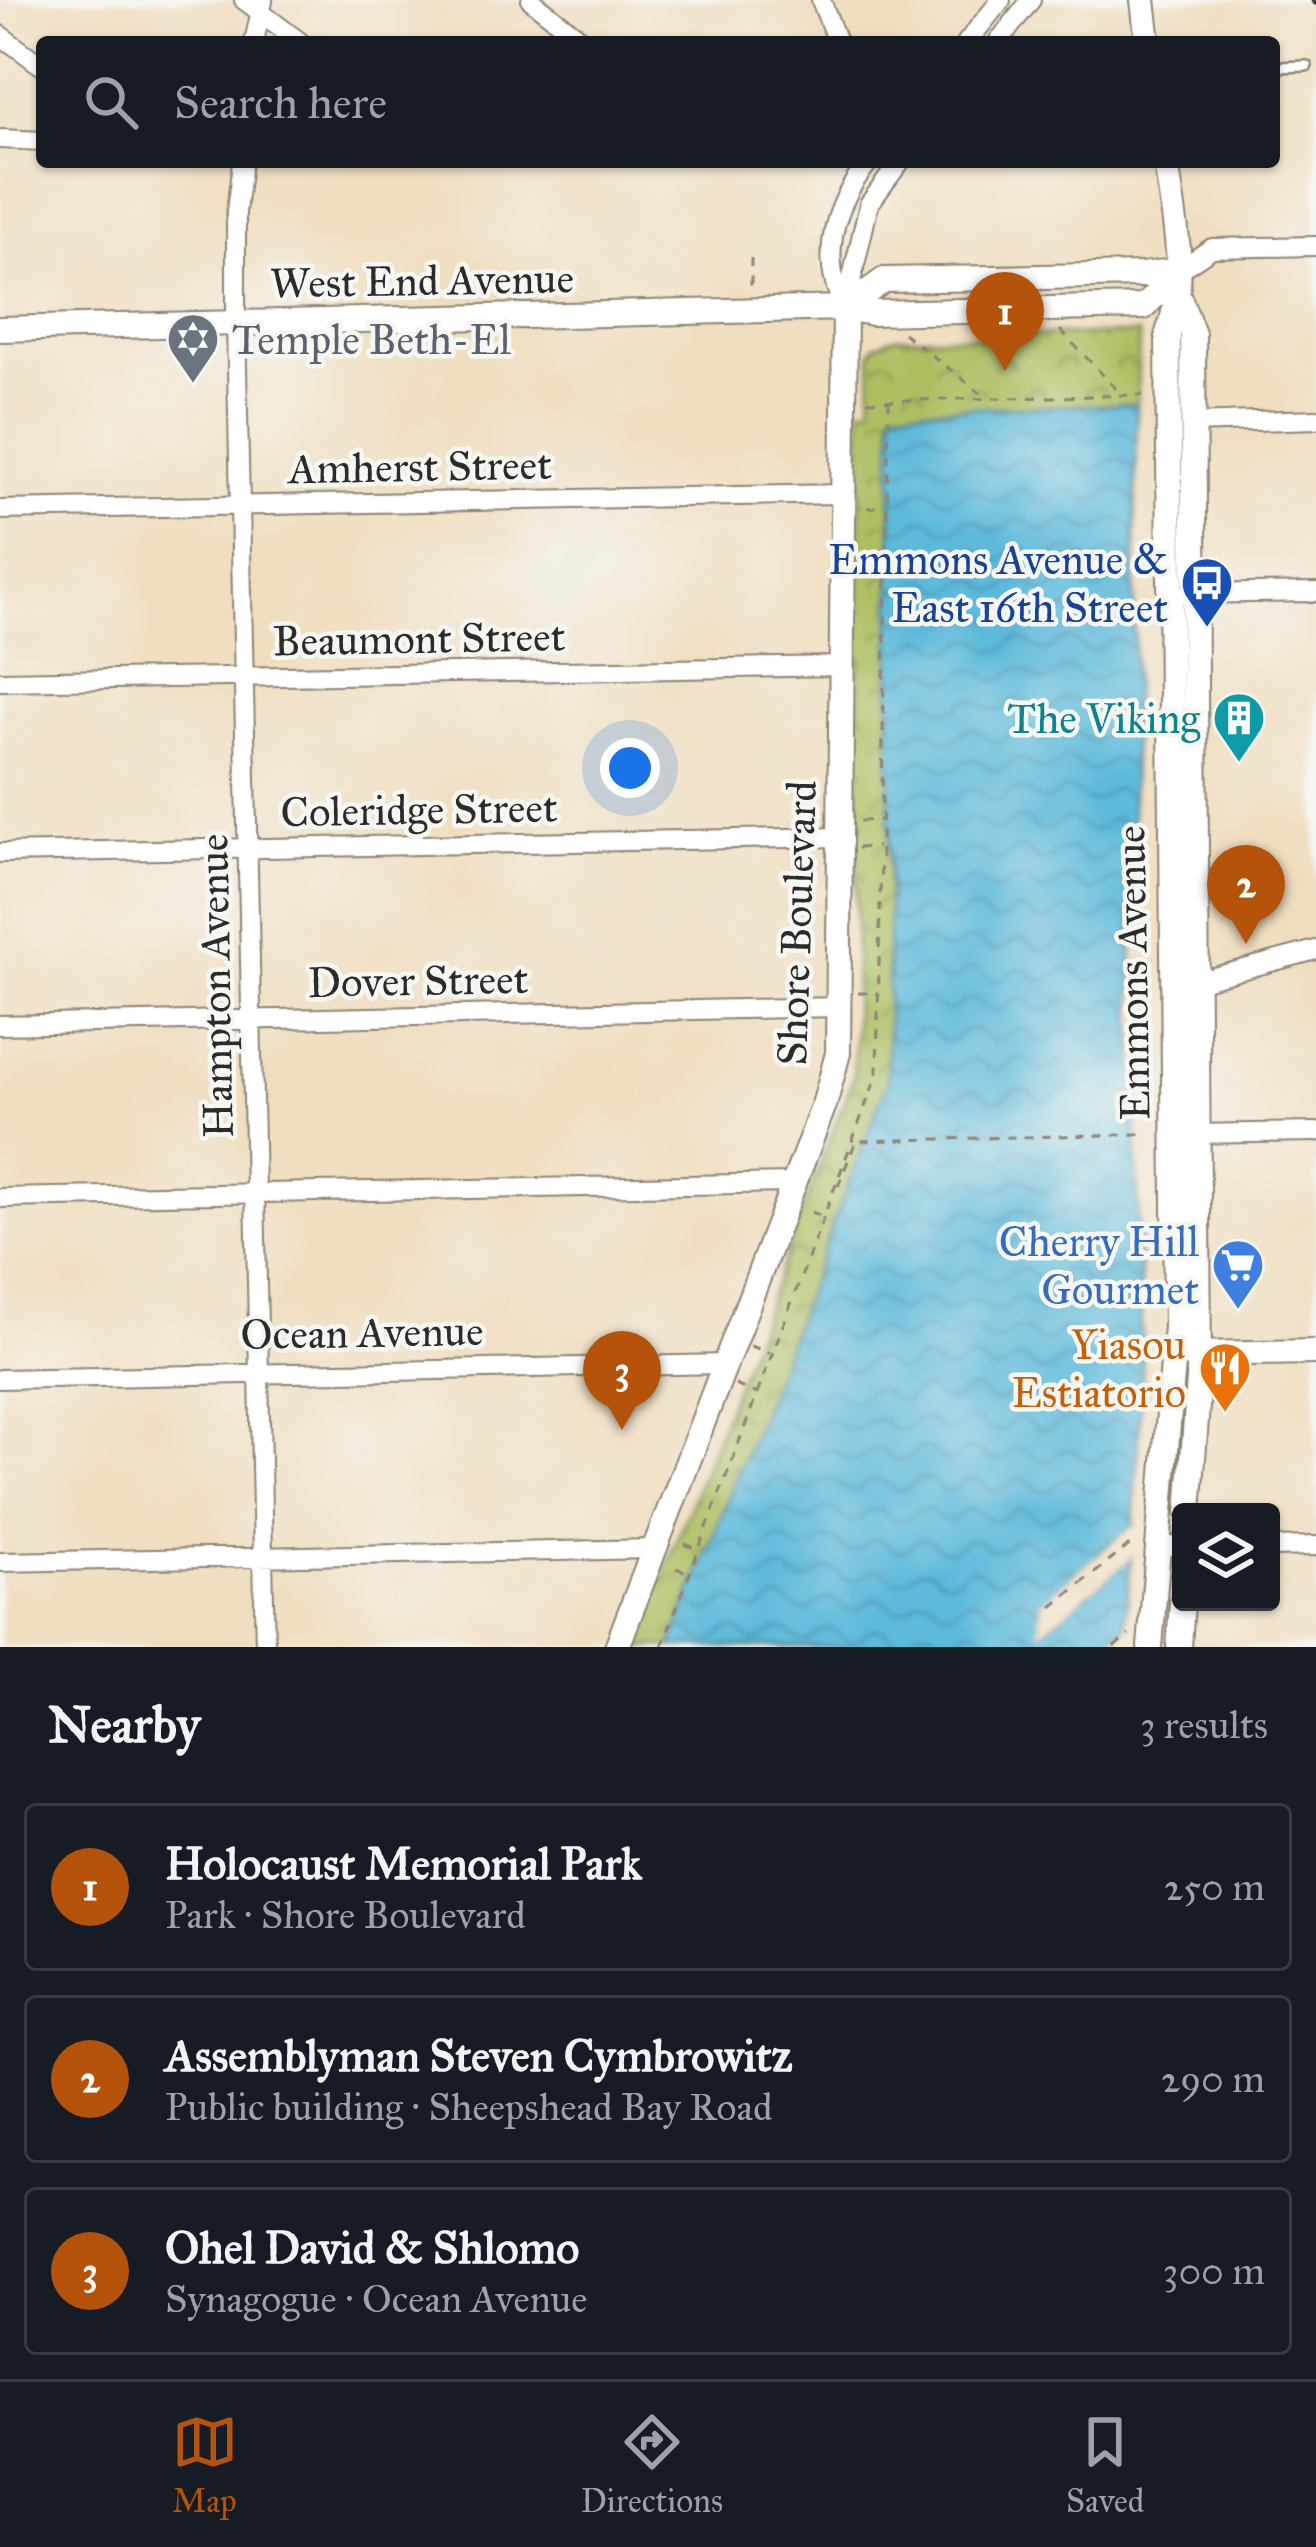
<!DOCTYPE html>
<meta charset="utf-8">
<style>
:root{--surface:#171b24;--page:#20242c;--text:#f1f3f6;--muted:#9ea1a6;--line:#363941;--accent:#b45309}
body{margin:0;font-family:"IM FELL Great Primer",serif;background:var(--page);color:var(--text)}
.controls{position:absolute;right:36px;bottom:36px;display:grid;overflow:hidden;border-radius:12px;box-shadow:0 3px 9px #0004}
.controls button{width:108px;height:108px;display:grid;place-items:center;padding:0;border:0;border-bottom:3px solid var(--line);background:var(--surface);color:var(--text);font:60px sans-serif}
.you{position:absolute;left:630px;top:768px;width:42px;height:42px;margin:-30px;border:9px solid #fff;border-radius:50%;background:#1a73e8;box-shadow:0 0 0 18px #1a73e833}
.badge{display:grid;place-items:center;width:78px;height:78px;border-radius:50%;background:var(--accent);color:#fff;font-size:39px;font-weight:700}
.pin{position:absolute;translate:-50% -99px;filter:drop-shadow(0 3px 6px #0008)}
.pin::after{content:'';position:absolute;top:63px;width:42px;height:36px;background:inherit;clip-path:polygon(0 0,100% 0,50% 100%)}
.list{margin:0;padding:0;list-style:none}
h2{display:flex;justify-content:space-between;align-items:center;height:156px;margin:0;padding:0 48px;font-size:51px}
h2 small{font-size:39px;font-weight:400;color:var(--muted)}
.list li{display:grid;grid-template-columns:78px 1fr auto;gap:36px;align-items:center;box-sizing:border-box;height:168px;margin:0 24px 24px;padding:0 24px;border:3px solid var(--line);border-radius:12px}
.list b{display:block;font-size:45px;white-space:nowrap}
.list p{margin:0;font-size:39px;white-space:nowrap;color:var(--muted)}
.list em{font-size:39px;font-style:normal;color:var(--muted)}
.icon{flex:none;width:66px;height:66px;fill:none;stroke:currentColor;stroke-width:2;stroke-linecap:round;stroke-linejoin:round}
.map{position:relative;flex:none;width:1316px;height:1647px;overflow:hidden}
.search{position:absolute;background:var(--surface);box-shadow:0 3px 9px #0004;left:36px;right:36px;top:36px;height:132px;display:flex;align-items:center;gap:30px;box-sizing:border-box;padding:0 42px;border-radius:12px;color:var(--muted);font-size:45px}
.sheet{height:732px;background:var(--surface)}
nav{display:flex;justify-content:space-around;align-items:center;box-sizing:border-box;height:168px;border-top:3px solid var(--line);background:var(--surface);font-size:33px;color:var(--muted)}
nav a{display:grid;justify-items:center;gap:6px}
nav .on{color:var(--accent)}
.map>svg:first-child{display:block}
.park{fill:url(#park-crowns);stroke:#6c7546;stroke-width:3}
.water{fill:url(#water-waves);stroke:#447283;stroke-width:3}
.pier{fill:#f0dec0}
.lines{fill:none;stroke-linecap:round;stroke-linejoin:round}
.service-casing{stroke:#8e8476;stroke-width:14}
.minor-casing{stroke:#8e8476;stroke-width:22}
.secondary-casing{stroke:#8e8476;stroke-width:28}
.path{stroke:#8e8476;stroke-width:3;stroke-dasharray:9 9;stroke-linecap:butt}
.service{stroke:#fff;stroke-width:9}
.minor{stroke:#fff;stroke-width:18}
.secondary{stroke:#fff;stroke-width:24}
.rail-casing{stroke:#2b2b2b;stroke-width:9}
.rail{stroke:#f6f6f2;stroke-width:4.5;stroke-dasharray:14;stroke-linecap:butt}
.labels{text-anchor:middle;stroke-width:9;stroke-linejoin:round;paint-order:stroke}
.street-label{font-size:42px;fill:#2b2b2b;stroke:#f6f6f2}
.worship-label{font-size:42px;fill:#5b616d;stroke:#f6f6f2;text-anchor:start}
.transit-label{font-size:42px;fill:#164399;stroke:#f6f6f2;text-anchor:end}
.culture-label{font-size:42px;fill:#0d838f;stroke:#f6f6f2;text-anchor:end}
.shop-label{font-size:42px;fill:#366cbe;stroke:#f6f6f2;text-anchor:end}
.food-label{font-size:42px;fill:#c56008;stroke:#f6f6f2;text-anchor:end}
</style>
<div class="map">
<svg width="1316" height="1647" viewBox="0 0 1316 1647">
<defs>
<pattern id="park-crowns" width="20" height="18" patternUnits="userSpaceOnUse" patternTransform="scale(3)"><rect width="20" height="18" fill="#aebf62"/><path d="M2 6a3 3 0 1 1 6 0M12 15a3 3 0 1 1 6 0" fill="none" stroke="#8e9b51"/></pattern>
<pattern id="water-waves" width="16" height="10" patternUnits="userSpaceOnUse" patternTransform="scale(3)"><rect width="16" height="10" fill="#5dbadb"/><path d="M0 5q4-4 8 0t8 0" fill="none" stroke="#4d97b2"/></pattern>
</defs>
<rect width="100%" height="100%" fill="#f6f6f2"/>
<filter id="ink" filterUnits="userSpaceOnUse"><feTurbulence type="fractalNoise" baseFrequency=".00833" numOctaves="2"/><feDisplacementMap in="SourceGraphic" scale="24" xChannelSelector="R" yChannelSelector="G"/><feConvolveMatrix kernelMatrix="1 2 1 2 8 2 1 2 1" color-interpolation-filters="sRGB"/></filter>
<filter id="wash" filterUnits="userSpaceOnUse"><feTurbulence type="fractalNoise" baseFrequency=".004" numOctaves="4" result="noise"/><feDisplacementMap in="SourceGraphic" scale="48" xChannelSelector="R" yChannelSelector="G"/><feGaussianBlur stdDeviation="2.7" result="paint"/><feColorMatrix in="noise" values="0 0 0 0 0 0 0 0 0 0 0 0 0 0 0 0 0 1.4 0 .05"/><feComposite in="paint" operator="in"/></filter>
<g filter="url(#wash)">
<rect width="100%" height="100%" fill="#f0dec0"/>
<path class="park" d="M1139,334L1137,404L893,410L887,1083L671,1647H636L854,1076L861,408L872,406L871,353L875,345L895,337Z"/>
<path class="water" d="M1137,404L1131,884L1142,1377L1134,1526L1041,1601L1040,1633L1131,1558L1125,1627L1101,1647H671L887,1083L893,409Z"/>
<path class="pier" d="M1134,1526L1133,1534L1047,1604L1045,1621L1131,1552V1558L1039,1634L1041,1601Z"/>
</g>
<g filter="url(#ink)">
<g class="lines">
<g class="service-casing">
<path id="service" d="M1274,67L1307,66"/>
</g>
<g class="minor-casing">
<path id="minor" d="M244,0L300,42
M531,0L585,42
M821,0L837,42
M0,35L42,66
M254,42L263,1
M967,42L1001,0
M998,42L1031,0
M0,139L42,141
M242,162L236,212V323L265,1647
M1179,270L1212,248L1316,246
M845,308C818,258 834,204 869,162
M845,308L869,204L900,162
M1192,423L1316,419
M0,510L841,494
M1187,594L1316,592
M0,681L840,666
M0,853L840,837
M1188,984L1316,950
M0,1025L838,1007
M1189,1134L1316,1132
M0,1198L793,1183
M0,1379L725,1364
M1159,1545L1181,1547
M1271,1547L1316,1546
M0,1562L655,1549"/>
</g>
<g class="secondary-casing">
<path id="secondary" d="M1143,0L1148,42
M1180,300L1193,334L1199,1379L1189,1512
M0,329L845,308L872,313L1144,307L1179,270
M1186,1354L1316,1352
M617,1647L825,1102L838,1053L845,308L884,280L1143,275L1179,270
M1150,1647L1176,1326L1168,333C1189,277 1174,220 1166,162
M1179,1647L1182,1602"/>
</g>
<path class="path" d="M751,258V291
M1060,330L1122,395
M903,333L987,398
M867,401L1143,395
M867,508L885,506
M860,821L880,820
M857,848L877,847
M858,993H878
M838,1186L856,1141L1142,1134
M811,1212L824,1217
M750,1346L770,1353
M735,1385L758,1394
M685,1544L698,1549
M676,1568L689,1573
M1052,1607L1136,1540
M662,1647L877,1075L889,401
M1114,1647L1129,1635"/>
<use href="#service" class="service"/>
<use href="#minor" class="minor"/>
<use href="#secondary" class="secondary"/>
<g class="rail-casing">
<path id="rail" d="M1315,0L1316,1"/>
</g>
<use href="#rail" class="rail"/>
</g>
</g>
<defs>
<g id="synagogue-pin" transform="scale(2.7)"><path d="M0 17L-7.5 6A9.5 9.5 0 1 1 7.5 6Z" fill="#6b7280" stroke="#f6f6f2"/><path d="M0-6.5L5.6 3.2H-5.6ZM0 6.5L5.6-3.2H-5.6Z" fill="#fff"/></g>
<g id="bus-pin" transform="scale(2.7)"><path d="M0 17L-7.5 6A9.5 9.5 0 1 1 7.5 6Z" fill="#1a4fb4" stroke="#f6f6f2"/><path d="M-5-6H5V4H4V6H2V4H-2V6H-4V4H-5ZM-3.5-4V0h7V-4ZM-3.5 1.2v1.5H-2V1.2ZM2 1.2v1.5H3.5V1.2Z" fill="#fff"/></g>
<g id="building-pin" transform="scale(2.7)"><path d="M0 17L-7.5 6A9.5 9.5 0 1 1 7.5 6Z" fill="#0f9aa8" stroke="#f6f6f2"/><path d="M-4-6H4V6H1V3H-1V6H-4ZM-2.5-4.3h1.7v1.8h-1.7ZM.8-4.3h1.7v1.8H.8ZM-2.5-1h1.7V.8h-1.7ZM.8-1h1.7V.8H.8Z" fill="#fff"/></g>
<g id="supermarket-pin" transform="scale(2.7)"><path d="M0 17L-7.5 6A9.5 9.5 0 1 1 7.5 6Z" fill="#3f7fe0" stroke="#f6f6f2"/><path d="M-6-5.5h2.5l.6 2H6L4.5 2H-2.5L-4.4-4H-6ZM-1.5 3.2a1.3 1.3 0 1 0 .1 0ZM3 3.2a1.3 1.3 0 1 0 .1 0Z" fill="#fff"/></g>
<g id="restaurant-pin" transform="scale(2.7)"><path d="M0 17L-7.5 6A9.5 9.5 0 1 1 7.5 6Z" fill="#e8710a" stroke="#f6f6f2"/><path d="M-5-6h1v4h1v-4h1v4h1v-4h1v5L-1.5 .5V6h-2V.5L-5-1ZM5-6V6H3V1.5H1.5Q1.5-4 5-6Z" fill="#fff"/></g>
</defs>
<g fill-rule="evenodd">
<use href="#synagogue-pin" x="193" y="339"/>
<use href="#bus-pin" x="1207" y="583"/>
<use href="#building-pin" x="1239" y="718"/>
<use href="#supermarket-pin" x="1238" y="1265"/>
<use href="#restaurant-pin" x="1225" y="1368"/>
</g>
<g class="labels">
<g class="street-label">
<text transform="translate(422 280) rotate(-1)" y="15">West End Avenue</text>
<text transform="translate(420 466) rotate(-1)" y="15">Amherst Street</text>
<text transform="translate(419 638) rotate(-1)" y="15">Beaumont Street</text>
<text transform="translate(419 809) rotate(-1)" y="15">Coleridge Street</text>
<text transform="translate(796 923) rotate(-88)" y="15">Shore Boulevard</text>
<text transform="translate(1132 973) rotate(-91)" y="15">Emmons Avenue</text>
<text transform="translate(418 980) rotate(-1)" y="15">Dover Street</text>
<text transform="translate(215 986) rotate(-91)" y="15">Hampton Avenue</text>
<text transform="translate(362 1332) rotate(-1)" y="15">Ocean Avenue</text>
</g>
<g class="worship-label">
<text x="232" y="354">Temple Beth-El</text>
</g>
<g class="transit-label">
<text x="1168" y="574">Emmons Avenue &amp;<tspan x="1168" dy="48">East 16th Street</tspan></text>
</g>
<g class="culture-label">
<text x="1200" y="733">The Viking</text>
</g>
<g class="shop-label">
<text x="1199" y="1256">Cherry Hill<tspan x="1199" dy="48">Gourmet</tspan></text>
</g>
<g class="food-label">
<text x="1186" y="1359">Yiasou<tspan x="1186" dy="48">Estiatorio</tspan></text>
</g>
</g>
</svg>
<div class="controls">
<button><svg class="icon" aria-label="layers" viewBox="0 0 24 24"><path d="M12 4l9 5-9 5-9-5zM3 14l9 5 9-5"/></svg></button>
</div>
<div class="you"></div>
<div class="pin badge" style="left:1005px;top:371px">1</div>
<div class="pin badge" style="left:1246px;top:944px">2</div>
<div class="pin badge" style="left:622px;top:1430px">3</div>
<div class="search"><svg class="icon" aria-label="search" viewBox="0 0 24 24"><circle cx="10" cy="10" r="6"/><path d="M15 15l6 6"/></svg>Search here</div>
</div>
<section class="sheet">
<h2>Nearby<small>3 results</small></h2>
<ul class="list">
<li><span class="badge">1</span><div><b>Holocaust Memorial Park</b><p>Park · Shore Boulevard</p></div><em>250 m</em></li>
<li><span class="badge">2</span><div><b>Assemblyman Steven Cymbrowitz</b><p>Public building · Sheepshead Bay Road</p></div><em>290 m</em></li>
<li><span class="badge">3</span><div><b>Ohel David &amp; Shlomo</b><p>Synagogue · Ocean Avenue</p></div><em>300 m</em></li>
</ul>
</section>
<nav>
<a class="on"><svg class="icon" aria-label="map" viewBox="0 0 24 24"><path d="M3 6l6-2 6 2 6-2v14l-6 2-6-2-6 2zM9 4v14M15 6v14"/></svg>Map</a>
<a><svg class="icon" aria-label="directions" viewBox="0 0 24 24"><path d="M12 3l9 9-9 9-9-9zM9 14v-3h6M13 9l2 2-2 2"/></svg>Directions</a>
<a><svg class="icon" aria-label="saved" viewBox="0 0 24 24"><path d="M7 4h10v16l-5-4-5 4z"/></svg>Saved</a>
</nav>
